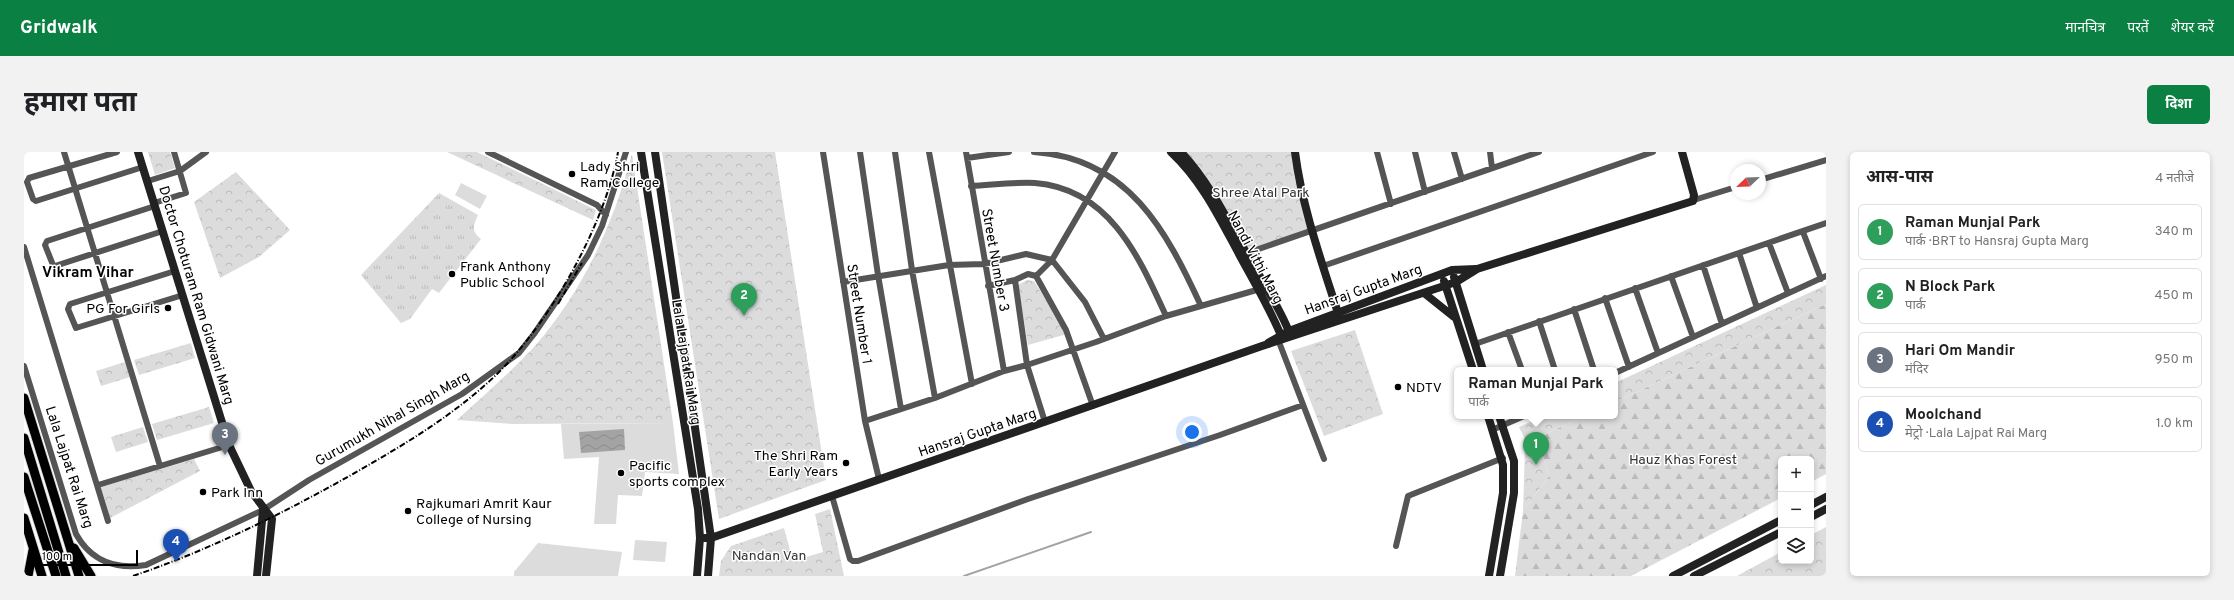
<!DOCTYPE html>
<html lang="hi">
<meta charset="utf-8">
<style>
:root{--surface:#fff;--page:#f2f2f2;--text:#202124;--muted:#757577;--line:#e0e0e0;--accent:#0b8043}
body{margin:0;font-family:Overpass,"Noto Sans Devanagari",sans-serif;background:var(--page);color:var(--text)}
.controls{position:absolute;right:12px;bottom:12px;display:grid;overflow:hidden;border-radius:6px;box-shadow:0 2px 6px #0003}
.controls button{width:36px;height:36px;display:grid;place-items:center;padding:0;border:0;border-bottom:1px solid var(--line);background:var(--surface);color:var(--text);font:20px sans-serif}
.compass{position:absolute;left:1706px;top:12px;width:36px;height:36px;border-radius:50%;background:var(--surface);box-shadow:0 2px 6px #0003;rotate:247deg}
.scale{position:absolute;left:12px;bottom:10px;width:102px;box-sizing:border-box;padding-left:4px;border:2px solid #000;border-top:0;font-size:11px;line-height:14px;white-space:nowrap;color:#000;-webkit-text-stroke:3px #fff;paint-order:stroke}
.you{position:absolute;left:1168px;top:280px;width:14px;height:14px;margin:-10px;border:3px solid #fff;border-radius:50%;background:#1a73e8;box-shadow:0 0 0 6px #1a73e833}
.badge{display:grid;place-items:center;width:26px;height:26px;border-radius:50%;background:var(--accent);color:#fff;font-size:13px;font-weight:700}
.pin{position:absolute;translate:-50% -33px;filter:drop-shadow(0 1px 2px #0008)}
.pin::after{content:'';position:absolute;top:21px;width:14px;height:12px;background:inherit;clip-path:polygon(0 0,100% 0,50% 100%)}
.popup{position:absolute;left:1430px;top:215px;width:164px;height:52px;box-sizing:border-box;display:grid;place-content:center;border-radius:6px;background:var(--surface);filter:drop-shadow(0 1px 3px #0005);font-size:13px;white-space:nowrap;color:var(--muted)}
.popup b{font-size:15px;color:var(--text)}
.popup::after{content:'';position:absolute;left:50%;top:100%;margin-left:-8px;border:8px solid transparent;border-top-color:var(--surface)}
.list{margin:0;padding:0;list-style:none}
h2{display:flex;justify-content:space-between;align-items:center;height:52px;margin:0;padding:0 16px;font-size:17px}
h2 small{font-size:13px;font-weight:400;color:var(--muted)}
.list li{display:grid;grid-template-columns:26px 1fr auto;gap:12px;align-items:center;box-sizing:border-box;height:56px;margin:0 8px 8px;padding:0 8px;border:1px solid var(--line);border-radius:6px}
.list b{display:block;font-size:15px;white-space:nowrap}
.list p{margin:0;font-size:13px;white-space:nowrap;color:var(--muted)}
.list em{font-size:13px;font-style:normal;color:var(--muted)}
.icon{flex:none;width:22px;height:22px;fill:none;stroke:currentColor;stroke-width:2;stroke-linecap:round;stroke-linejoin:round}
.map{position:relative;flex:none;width:1802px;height:424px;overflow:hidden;border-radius:6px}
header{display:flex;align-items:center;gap:24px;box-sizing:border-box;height:56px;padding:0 20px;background:var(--accent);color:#fff}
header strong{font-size:19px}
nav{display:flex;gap:22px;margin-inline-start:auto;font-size:14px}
.intro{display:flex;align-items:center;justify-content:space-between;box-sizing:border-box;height:96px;padding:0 24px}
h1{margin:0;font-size:28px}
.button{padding:10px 18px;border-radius:6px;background:var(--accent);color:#fff;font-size:14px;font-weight:700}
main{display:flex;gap:24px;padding:0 24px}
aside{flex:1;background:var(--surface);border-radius:6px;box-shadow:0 2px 6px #0003}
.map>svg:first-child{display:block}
.grass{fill:url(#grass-tufts)}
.forest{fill:url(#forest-firs)}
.park{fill:url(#park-crowns)}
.pitch{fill:#dcdcdc}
.water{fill:url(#water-waves)}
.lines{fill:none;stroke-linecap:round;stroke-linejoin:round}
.stream{stroke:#a3a3a3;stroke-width:2}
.primary-casing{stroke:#dbdbdb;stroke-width:11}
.street{stroke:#555;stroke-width:6}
.secondary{stroke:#222;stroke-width:8}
.primary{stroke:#000;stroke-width:9}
.rail{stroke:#000;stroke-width:2;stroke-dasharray:6 2 1 2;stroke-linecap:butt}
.poi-dot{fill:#000;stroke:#fff;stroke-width:1.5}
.labels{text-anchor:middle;stroke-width:3;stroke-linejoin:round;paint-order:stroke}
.poi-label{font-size:14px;fill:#000;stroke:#fff;text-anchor:start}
.park-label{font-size:14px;fill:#333;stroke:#fff}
.street-label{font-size:14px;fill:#000;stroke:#fff}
.neighbourhood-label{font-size:15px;font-weight:bold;fill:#000;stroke:#fff}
</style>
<header>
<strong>Gridwalk</strong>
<nav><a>मानचित्र</a><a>परतें</a><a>शेयर करें</a></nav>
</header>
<div class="intro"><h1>हमारा पता</h1><a class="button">दिशा</a></div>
<main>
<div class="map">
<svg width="1802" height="424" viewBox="0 0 1802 424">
<defs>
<pattern id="grass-tufts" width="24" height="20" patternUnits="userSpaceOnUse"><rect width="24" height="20" fill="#dcdcdc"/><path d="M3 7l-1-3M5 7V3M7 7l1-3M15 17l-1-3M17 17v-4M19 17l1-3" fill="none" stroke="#bbb"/></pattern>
<pattern id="forest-firs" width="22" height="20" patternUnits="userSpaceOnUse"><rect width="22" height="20" fill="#dcdcdc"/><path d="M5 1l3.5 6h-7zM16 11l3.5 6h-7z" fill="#bbb"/></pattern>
<pattern id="park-crowns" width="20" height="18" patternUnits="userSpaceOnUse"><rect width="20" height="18" fill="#dcdcdc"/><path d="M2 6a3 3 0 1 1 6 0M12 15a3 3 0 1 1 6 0" fill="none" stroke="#bbb"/></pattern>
<pattern id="water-waves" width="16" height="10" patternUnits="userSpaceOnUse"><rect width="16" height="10" fill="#a3a3a3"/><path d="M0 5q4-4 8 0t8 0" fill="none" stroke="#8b8b8b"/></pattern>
</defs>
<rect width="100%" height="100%" fill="#fff"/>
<path class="grass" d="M415,41L454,63C449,74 447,79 457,87L415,141L408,137L386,167L377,171L337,123Z"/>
<path class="forest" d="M1802,152V322L1787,330V307H1757V346L1607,424H1491L1499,359L1525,324L1513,286L1560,264H1591V250Z"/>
<path class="park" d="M124,0H146L151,16L131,23Z
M423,0H453L572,58L569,68Z
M638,0H751L802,328L695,367Z
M1163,0H1269L1285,76L1223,99L1202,57Z
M608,2L649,271L489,272L433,268C459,244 486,221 510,195C559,139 589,73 608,2Z
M212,20L266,78L235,105L196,126L170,50Z
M1003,128L1010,129L1043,182L1004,193L994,133Z
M1802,133V152L1591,250V231Z
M1331,178L1359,262L1300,284L1267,199Z
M167,191L171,206L115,223L110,208Z
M101,210L106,225L77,234L72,219Z
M185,255L190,271L133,288L128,272Z
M1519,264H1560L1513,286L1525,324L1499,359L1501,297L1505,295L1495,275Z
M119,275L124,290L92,300L87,285Z
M170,307L176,319L86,366L77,335Z
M806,357L820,424H695L697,409L707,394L760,376L769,409L799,400L791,362Z
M1802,375V424H1713L1757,400V409H1787V383Z"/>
<path class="pitch" d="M437,31L463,44L456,57L431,43Z
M649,271L655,322L621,320L618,344L594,343L592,372H570L575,305L540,307L537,272Z
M611,388L643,390L641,410L609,408Z
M514,391L598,400L594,424H490V420Z"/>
<path class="water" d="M600,277L601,298L557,301L555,280Z"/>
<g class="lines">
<path class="stream" d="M940,424L1067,380"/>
<g class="primary-casing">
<path id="primary" d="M0,246L55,424
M0,286L42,424
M0,325L32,424
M0,366L18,424
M50,396L67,424
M4,424L9,398"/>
</g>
<path class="street" d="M40,0L136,314
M93,0L5,26L3,30L9,47L12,49L119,15
M464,0L573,53L582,63
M799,0L841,269L855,327
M836,0L854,123L877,257
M871,0L888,118L911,246
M905,0L948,232
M942,0L980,219
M1010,0C1104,6 1142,78 1177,154
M1353,0L1367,52
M1391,0L1401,40
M1430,0L1438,27
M1466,0L1468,16
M943,6L985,0
M1736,28L1802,8
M124,29L156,19L182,0
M947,34C968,33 990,30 1011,31C1086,37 1115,105 1142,164
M1670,48L1712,35
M130,51L162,41L150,0
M131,54L23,89L21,93L29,113L31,114L139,79
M1779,80L1797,127
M1745,91L1764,141
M0,95L84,369
M1715,101L1733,156
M1220,102L1515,0
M1679,113L1698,172
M1299,114L1629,0
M151,119L46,152L44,157L52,176L159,143
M1012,124L1028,108L1091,0
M1647,124L1669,185
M991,128L1003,213L1021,270
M819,130L925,113L960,112L1002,102L1028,108L1061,150L1080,187
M964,134L991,128L1004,122L1012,124L1042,178L1069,254
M1611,136L1634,201
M1581,146L1605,215
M1550,157L1570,218
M1515,169L1531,218
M1484,180L1498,218
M1255,190L1300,307
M1451,192L1802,71
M0,214L52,382C67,409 92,418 122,413L239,358L285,328L438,242L495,201L510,182L564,103L578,74L602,0
M1591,221L1802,124
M841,269L911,246L980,219L1003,213L1072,190L1142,164L1236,137
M1468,278L1500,264
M74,333L205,293
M808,344L826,407L829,409H834L1004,347L1196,283L1279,253
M1372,394L1384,344L1479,306"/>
<path class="secondary" d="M114,0L205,293L227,339L248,367L242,424
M617,0L674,357L676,386L673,424
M631,0L687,386L684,424
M1147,0C1178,29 1195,65 1215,102C1230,130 1246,156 1258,186
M1157,0C1185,30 1203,67 1223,102C1238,129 1255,154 1266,182
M1271,0C1278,55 1297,108 1314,161
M1430,125L1459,218
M1420,129L1449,218
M1400,141L1430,165
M1244,191L1265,179L1428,118L1452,117
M1464,264L1479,313V341L1465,424
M1475,264L1490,309V341L1476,424
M1787,353L1802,345
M1787,365L1802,357
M676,386H687L1238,194L1432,130L1453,117L1669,49L1670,43L1658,0
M233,424L239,358
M1649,424L1757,368
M1670,424L1757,380"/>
<use href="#primary" class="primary"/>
<path class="rail" d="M534,152L558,111
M109,424C185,398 258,362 327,323C378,294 429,264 472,223C525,172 581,73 594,0"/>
</g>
<g class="poi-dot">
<circle cx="548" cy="22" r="4"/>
<circle cx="428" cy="122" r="4"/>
<circle cx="144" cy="156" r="4"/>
<circle cx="1374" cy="235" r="4"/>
<circle cx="822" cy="311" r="4"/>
<circle cx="597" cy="321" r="4"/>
<circle cx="179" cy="340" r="4"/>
<circle cx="384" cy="359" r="4"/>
</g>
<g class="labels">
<g class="poi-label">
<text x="556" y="19">Lady Shri<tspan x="556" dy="16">Ram College</tspan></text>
<text x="436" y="119">Frank Anthony<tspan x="436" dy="16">Public School</tspan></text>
<text x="136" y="161" text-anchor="end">PG For Girls</text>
<text x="1382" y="240">NDTV</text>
<text x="814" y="308" text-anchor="end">The Shri Ram<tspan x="814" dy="16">Early Years</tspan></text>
<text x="605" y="318">Pacific<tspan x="605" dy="16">sports complex</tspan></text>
<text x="187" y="345">Park Inn</text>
<text x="392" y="356">Rajkumari Amrit Kaur<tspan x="392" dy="16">College of Nursing</tspan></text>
</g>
<g class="park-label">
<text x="1237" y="45">Shree Atal Park</text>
<text x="1659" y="312">Hauz Khas Forest</text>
<text x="745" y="408">Nandan Van</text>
</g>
<g class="street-label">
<text transform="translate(1232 105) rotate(62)" y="5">Nandi Vithi Marg</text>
<text transform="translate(972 108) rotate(80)" y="5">Street Number 3</text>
<text transform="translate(1339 137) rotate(-20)" y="5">Hansraj Gupta Marg</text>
<text transform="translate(173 143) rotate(73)" y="5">Doctor Choturam Ram Gidwani Marg</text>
<text transform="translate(836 162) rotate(81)" y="5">Street Number 1</text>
<text transform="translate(663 210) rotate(81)" y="5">Lala Lajpat Rai Marg</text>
<text transform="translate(368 266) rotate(-30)" y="5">Gurumukh Nihal Singh Marg</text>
<text transform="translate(953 280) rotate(-19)" y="5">Hansraj Gupta Marg</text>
<text transform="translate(46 315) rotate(72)" y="5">Lala Lajpat Rai Marg</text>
</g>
<g class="neighbourhood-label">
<text x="64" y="125">Vikram Vihar</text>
</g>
</g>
</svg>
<div class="controls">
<button>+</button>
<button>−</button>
<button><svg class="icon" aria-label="layers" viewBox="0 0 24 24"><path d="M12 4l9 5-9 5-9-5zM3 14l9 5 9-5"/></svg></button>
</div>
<svg class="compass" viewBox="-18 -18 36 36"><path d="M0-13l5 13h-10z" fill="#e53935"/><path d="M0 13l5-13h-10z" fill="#757577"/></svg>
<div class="scale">100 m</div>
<div class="you"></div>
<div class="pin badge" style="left:1512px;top:313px;background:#2e9e5b">1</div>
<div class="popup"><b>Raman Munjal Park</b>पार्क</div>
<div class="pin badge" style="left:720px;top:164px;background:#2e9e5b">2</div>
<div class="pin badge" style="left:201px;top:303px;background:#6b7280">3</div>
<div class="pin badge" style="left:152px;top:410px;background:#1a4fb4">4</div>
</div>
<aside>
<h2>आस-पास<small>4 नतीजे</small></h2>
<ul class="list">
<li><span class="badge" style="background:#2e9e5b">1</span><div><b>Raman Munjal Park</b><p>पार्क · BRT to Hansraj Gupta Marg</p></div><em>340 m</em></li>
<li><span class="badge" style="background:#2e9e5b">2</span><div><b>N Block Park</b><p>पार्क</p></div><em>450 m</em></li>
<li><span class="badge" style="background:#6b7280">3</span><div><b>Hari Om Mandir</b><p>मंदिर</p></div><em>950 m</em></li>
<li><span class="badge" style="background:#1a4fb4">4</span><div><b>Moolchand</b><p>मेट्रो · Lala Lajpat Rai Marg</p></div><em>1.0 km</em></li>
</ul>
</aside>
</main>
